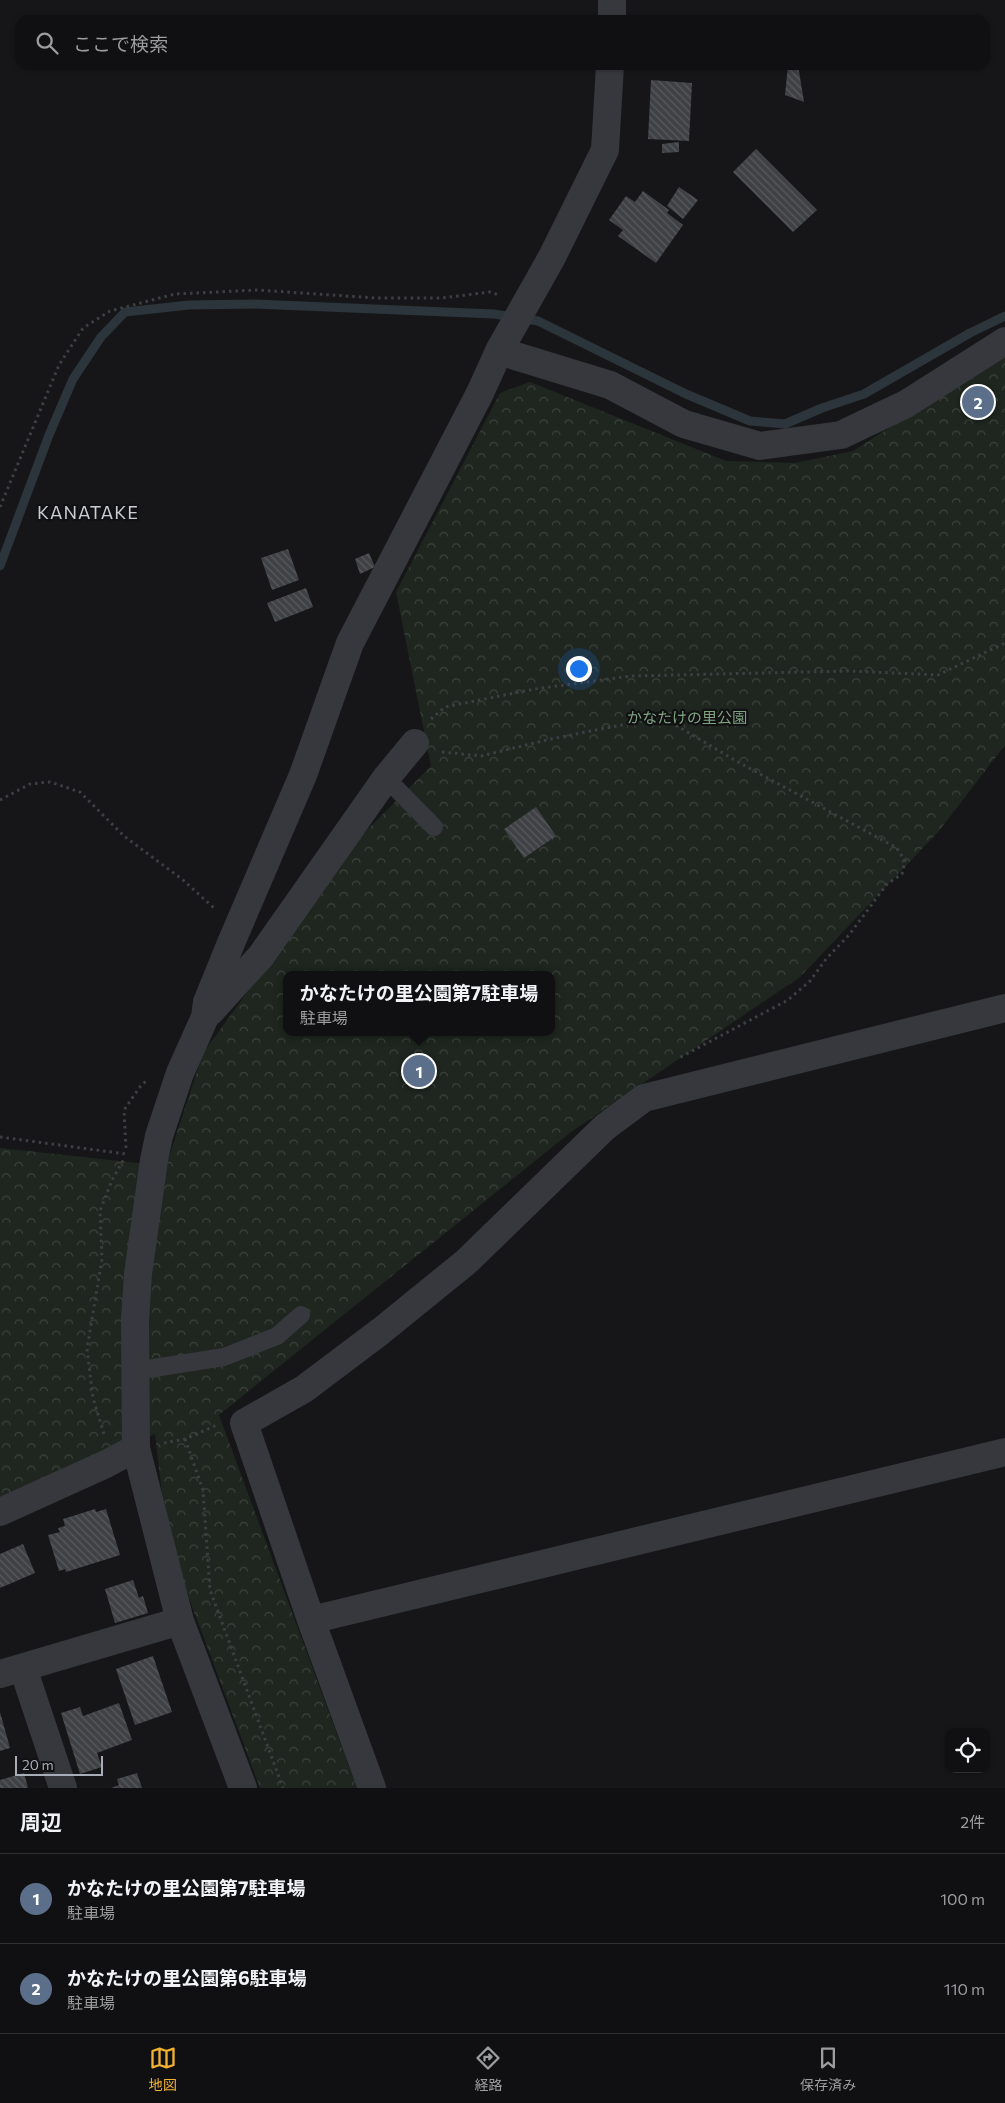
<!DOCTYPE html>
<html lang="ja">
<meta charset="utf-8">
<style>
:root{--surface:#101012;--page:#1e1e20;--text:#f1f3f6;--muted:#9c9d9f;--line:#303032;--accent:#f2b134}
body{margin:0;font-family:Commissioner,"Noto Sans JP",sans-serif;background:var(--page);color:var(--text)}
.controls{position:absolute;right:15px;bottom:15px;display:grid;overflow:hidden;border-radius:10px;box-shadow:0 1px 4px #0004}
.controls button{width:45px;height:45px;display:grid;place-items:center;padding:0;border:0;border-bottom:1px solid var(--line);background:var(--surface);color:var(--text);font:25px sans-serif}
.scale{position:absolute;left:15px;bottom:12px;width:88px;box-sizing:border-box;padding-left:5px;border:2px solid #a8adb8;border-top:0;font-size:14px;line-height:18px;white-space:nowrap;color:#a8adb8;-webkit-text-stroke:4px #111113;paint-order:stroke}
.you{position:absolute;left:578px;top:668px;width:18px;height:18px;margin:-12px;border:4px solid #fff;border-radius:50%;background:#1a73e8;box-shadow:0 0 0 8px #1a73e833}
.badge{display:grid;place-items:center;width:32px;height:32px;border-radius:50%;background:var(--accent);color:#fff;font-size:16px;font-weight:700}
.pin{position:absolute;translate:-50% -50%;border:2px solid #fff;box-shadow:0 1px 5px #0006}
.popup{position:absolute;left:283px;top:971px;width:272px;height:65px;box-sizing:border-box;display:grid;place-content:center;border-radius:10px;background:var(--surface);filter:drop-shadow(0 1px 4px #0005);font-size:16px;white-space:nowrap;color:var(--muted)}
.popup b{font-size:19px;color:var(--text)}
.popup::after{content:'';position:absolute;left:50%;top:100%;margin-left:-10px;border:10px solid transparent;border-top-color:var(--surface)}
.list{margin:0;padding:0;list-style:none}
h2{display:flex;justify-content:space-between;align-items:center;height:65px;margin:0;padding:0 20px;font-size:21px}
h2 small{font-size:16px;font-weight:400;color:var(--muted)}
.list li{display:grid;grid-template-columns:32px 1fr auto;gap:15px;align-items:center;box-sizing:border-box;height:90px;padding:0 20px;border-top:1px solid var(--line)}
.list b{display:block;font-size:19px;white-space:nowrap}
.list p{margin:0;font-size:16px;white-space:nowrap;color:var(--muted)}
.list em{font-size:16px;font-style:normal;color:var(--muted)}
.icon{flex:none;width:28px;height:28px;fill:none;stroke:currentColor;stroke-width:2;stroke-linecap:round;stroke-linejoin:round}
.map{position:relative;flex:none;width:1005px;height:1788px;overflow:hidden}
.search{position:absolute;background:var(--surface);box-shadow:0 1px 4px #0004;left:15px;right:15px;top:15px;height:55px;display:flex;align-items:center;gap:12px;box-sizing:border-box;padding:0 18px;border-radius:15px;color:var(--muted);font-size:19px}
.sheet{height:245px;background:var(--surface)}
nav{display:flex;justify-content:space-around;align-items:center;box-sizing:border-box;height:70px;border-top:1px solid var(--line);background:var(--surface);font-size:14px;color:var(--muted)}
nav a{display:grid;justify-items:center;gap:2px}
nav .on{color:var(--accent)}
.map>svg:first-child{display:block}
.forest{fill:url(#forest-crowns);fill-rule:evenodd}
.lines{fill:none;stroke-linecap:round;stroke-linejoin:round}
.stream{stroke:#2c353c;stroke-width:9}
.building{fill:url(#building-back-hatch)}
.path{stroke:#3d3f44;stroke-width:3;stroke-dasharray:2.5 4;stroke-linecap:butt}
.service{stroke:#37383d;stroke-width:18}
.minor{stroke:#37383d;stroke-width:28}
.labels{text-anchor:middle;stroke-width:4.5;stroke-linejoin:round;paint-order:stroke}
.park-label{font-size:15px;fill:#7fa381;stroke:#111113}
.quarter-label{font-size:18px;letter-spacing:1px;fill:#c9ccd4;stroke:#111113}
</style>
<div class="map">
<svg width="1005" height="1788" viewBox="0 0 1005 1788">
<defs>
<pattern id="forest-crowns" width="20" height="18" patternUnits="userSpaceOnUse" patternTransform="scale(1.25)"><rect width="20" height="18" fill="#1e261f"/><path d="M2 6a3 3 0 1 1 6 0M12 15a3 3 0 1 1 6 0" fill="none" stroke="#3c433d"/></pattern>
<pattern id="building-back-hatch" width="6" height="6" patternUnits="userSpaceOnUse" patternTransform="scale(1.25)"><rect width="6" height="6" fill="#404145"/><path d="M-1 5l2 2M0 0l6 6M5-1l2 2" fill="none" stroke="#595a5e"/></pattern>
</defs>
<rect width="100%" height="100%" fill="#161618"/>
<path class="forest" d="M1005,353V745L939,831L800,977L571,1132L219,1415L357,1788H260L187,1593L164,1510L155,1434L0,1497V1148L166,1166L203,1053L361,836L431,766L396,592L500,393L530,382L726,461L795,463L853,451ZM286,975H552V1032H286Z"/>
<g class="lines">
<path class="stream" d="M0,566L49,435L73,379L101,337L125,312L189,305L255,304L494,314L538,321L686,394L750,421L785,424L822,408L864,394L970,333L1005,316"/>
</g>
<path class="building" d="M788,65H798L804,102L785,95Z
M651,80L692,83L689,141L648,139Z
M679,142V152L662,153V144Z
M756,149L817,210L793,232L733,172Z
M679,187L698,200L683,219L667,206Z
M643,191L669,210L667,213L683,225L656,263L618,236L623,230L609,220L626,196L635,202Z
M288,549L299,580L272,590L261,558Z
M369,553L375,567L360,574L355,559Z
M306,588L313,607L275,622L267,603Z
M536,807L556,836L524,858L504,829Z
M95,1509L96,1512L106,1509L120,1555L66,1572L65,1569L59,1571L48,1535L60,1532L58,1528L65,1526L63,1519Z
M23,1544L35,1573L0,1588V1554Z
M133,1580L139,1598L143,1596L148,1613L115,1623L105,1589Z
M153,1656L172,1712L135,1725L116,1669Z
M119,1703L132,1740L97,1753L102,1767L80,1774L61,1713L80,1707L83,1716Z
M0,1712L10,1748L0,1751Z
M24,1773L28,1788H0V1780Z
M137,1773L142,1788H111L119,1785L117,1779Z"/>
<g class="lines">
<path class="path" d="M0,507L59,365L83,328L110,311L175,294L257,290L376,298H442L490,292L499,295
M431,719L445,707L535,689L631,676L850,671L938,675L1005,643
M442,752L481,756L551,739L662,717L738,762L897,848L905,861L902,874L887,884L849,935L826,959L810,981L788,1000L677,1059
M0,800L30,784L50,782L80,792L124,836L183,880L215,909
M0,1137L126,1154
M126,1148L124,1110L142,1084L147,1081
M104,1434L93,1398L87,1349L102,1259L100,1211L112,1180L124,1159
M185,1439L203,1490L210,1590L283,1788
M164,1443L185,1439L217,1425"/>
<path class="service" d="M386,778L434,827
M135,1371L224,1357L277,1336L301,1315"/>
<path class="minor" d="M612,20V0
M499,351L610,385L684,424L760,446L841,435L906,404L1005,341
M211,1011L261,956L386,778L415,743
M0,1512L106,1464L136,1448
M311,1620L1005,1452
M23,1668L63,1788
M0,1674L180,1621
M243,1788L180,1621L136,1448L135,1320L138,1274L154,1160L159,1136L180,1073L205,1017L207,1002L231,943L303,775L350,643L480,393L499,351L552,257L605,150L610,65
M372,1788L311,1620L244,1423L304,1389L381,1331L466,1262L605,1127L644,1098L1005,1008"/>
</g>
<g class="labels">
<g class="park-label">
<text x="687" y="723">かなたけの里公園</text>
</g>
<g class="quarter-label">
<text x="88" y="519">KANATAKE</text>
</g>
</g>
</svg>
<div class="controls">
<button><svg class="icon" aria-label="locate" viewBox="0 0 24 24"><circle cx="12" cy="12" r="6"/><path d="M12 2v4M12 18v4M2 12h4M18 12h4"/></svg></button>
</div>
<div class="scale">20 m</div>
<div class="you"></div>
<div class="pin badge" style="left:419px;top:1071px;background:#5c6f8a">1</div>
<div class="popup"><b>かなたけの里公園第7駐車場</b>駐車場</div>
<div class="pin badge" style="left:978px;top:402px;background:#5c6f8a">2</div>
<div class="search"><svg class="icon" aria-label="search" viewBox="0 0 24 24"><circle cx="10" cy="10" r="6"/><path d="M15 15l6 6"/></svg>ここで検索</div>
</div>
<section class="sheet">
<h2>周辺<small>2件</small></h2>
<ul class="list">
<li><span class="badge" style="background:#5c6f8a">1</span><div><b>かなたけの里公園第7駐車場</b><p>駐車場</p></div><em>100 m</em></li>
<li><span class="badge" style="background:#5c6f8a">2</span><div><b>かなたけの里公園第6駐車場</b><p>駐車場</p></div><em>110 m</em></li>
</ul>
</section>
<nav>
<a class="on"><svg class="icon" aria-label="map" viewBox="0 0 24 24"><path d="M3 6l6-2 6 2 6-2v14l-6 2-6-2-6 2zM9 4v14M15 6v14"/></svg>地図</a>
<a><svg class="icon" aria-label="directions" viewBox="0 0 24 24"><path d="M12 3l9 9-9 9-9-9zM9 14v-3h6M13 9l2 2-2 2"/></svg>経路</a>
<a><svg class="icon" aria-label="saved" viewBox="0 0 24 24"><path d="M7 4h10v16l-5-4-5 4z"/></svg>保存済み</a>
</nav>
